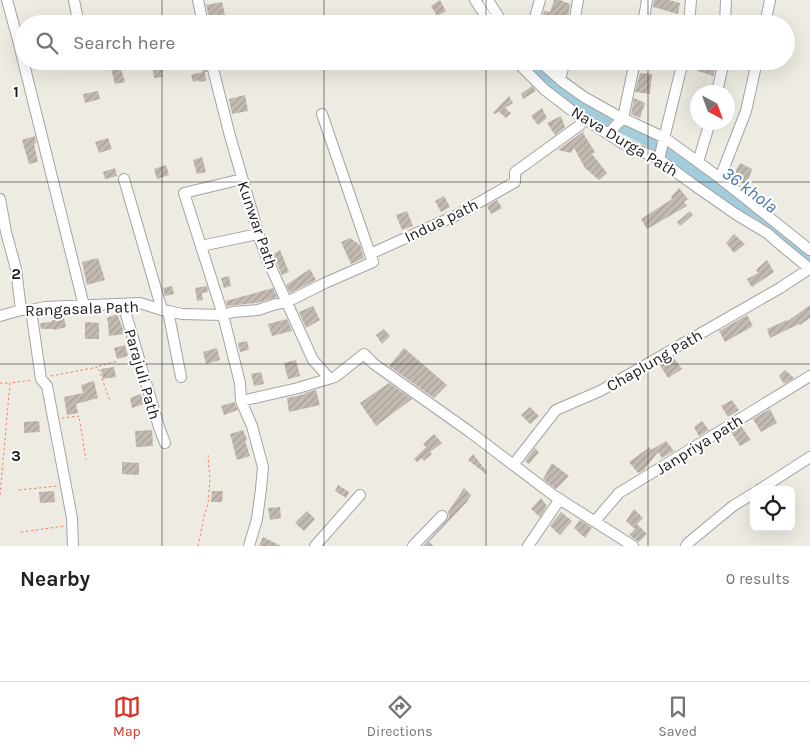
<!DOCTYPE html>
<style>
:root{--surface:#fff;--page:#f6f6f6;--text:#202124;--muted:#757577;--line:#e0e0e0;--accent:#d93025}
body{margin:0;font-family:Karla,sans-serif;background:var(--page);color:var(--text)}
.controls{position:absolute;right:15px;bottom:15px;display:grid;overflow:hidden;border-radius:8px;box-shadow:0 5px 20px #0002}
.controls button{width:45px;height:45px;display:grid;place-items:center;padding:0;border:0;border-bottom:1px solid var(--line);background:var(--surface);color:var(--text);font:25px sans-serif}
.compass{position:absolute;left:690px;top:85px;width:45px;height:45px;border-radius:50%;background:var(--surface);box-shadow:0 5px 20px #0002;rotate:139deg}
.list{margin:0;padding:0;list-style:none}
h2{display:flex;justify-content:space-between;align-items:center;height:65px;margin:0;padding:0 20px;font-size:21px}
h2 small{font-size:16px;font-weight:400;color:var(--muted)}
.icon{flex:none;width:28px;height:28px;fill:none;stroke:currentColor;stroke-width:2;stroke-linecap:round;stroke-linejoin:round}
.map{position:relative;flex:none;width:810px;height:546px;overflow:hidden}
.search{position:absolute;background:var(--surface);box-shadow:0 5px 20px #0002;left:15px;right:15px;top:15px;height:55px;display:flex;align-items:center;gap:12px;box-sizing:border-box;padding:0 18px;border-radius:28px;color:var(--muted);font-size:19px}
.sheet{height:135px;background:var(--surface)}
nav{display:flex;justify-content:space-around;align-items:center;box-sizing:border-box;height:70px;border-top:1px solid var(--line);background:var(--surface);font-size:14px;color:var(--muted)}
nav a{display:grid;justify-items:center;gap:2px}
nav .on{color:var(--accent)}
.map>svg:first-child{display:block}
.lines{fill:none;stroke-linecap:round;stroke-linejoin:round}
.river{stroke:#a3cddc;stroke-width:14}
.building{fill:url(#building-hatch)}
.minor-casing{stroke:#a4a4a4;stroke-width:12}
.path{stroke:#f97c68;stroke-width:1;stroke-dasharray:2.5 2.5;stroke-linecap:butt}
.minor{stroke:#fff;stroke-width:10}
.grid{fill:none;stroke:#1d1d1d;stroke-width:1;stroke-opacity:0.55}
.labels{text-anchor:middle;stroke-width:4;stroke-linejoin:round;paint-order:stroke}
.street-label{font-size:16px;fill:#1d1d1d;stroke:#fff}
.water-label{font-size:18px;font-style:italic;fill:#4a77ac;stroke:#fff}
.grid-label{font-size:16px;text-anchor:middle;font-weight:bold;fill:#1d1d1d;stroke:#fff;stroke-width:4;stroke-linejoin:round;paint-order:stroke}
</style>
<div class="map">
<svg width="810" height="546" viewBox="0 0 810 546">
<defs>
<pattern id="building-hatch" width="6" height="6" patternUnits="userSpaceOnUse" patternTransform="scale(1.25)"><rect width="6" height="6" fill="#c3bab2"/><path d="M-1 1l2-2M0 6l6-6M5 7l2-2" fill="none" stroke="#a79f99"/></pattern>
</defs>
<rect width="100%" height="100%" fill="#eeebe2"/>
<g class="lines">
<path class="river" d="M528,61L548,81L582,105L657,144
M667,152L698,177L784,236L810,258"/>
</g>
<path class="building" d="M440,0L446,11L437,16L431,6Z
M554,0H560L570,4L567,24H540L544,11L550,12Z
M654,0H669L680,3L678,14L653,7Z
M222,2L227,24H211L210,17H209L206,5Z
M161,61L163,77L154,78L152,62Z
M695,61H712L717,63L713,76L692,69Z
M205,65L207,72H205L206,81L199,82V80L193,82L191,75L203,72L202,66Z
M120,66L125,82L115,84L111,69Z
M640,73L652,74L650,94L635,92Z
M532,86L536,91L523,99L521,94Z
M98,91L100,99L85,103L83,94Z
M245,95L248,111L232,114L229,99Z
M509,96L513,103L505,108L511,113L506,118L499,112L494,114L493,113Z
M634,98L645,103L640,118L631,114Z
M542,108L547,118L538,125L531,116Z
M561,116L565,127L555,135L547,123Z
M585,130L583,133L595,152L592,154L607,173L599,180L585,168L574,148L571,153L558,150Z
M35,136L36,143L34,144L38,162L29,164L22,140Z
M108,138L112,149L99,153L95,142Z
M202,157L206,172L197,174L193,160Z
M740,163L752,169L747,185L732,178Z
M166,165L169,175L157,179L154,169Z
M115,168L117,176L105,179L103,172Z
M679,188L688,199L684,202L687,206L647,229L641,219L672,199L671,197Z
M444,196L450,207L441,212L435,201Z
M497,200L502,208L491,214L487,206Z
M407,211L413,226L402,230L396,215Z
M690,211L693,215L680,226L677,222Z
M734,234L745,244L734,253L726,243Z
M350,238L360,245L364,258L351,264L341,242Z
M280,250L289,272L282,275L273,254Z
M98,258L105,280L87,285L82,262Z
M767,260L774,272L752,287L749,283L747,279L758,273L756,270Z
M310,269L316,280L290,293L286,285Z
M229,276L231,286L224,288L221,278Z
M172,286L174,294L165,296L163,288Z
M207,286L208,292L202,293L203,300L197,301L195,288Z
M273,288L277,297L257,303L227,306L226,301Z
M810,305V318L800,325L799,324L770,338L767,329L787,320L788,321Z
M313,306L320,320L306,328L299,312Z
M117,314L125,334L109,336L108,323L107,318Z
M747,315L753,326L725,342L719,331Z
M64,318L66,327L54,330V329H41L40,323L52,322V320Z
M287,319L292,331L272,336L268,324Z
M85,322L99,323V339H85Z
M384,329L390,336L382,344L376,335Z
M247,341L249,350L240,352L238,343Z
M125,345L128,356L117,359L114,348Z
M217,348L220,360L206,364L203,352Z
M404,348L447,385L434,398L389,366Z
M673,357L682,369L668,378L660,365Z
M296,360L300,376L288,379L284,363Z
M114,367L116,377L103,379L101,369Z
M785,370L794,378L784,384L779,376Z
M261,372L264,384L254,386L251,374Z
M94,381L98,398L76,404L78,413L67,415L64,397L83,393L81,385Z
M389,383L412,399L376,426L360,403Z
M316,390L320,405L289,412L287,398L305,394V393Z
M141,394L144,404L132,408L130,398Z
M732,400L739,410L728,417L721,406Z
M234,402L238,410L224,415L221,406Z
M530,407L539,416L530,424L521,415Z
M770,409L777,423L761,432L753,419Z
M39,421L40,432L24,433V422Z
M702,421L709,430L699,436L694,427Z
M741,426L751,440L740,446L731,432Z
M152,430L153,446L136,447L135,431Z
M243,430L247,440L245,441L250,456L237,460L230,434Z
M434,434L442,443L430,452L432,454L424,461L422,458L417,462L414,459L426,447L423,444Z
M666,441L674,451L662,458L658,452L644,470L638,473L629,462L650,447L651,450Z
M535,448L539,452L529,464L525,461Z
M473,454L487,472L486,474L468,460Z
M122,462L139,463V475L122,474Z
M552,463L569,476L556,489L543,479Z
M338,485L349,492L346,498L335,491Z
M464,488L471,495L466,503L429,542L434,546H423L447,520L449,517L448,512Z
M54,491L55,502L40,503L39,492Z
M212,491H223L222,502H211Z
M541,498L547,506L540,517L531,509Z
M280,507L281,518L270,520L268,508Z
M634,509L643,518L637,524L647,534L639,542L629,535L635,529L626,521Z
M307,511L315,519L304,531L295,523Z
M561,512L572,521L560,535L550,526Z
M580,520L592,528L585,538L574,528Z
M263,537L281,546H259Z"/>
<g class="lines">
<g class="minor-casing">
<path id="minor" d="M7,0L18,40L84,306
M74,0L77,15
M198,0L203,24
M475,0L491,24
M488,0L503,24
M533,24L540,0
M574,24L578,0
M643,24L647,0
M689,24L691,0
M725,24L726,0
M765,24L770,0
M211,61L230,136L260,239L268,261L313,360L329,378
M516,61L545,90L571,110L622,143L659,159L691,183L737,215L767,233L782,246L810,269
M539,61L563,82L584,97L616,115L665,138L720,178L810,250
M560,79L565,61
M717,92L724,61
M322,114L370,254
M608,134L623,118L635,61
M659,159L683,61
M698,162L710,122
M720,178L746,111L757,61
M124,179L162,310
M242,179L184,193L223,315L240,383L241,401L252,426L263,467L261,489L257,519L249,546
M0,199L6,232L16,269L21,310
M201,246L258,234
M123,304L159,427L165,443
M31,310L41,379L47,386L72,518L73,546
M168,311L181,377
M0,316L21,310H31L45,307L140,303L162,310L168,311L182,314L223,315L233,312L258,310L276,304L287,302L325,283L373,262L370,254L457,215L515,182V172L580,125L583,117
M241,401L298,388L335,377L364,354L374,364L470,432L553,495L633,546
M513,465L556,410L600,391L780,288L809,269
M759,490L810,457
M595,521L619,493L810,376
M315,546L360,495
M413,546L442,516
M528,546L560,499
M686,546L688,543L733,506L754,493"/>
</g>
<path class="path" d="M111,63L126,61
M99,366L118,361
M51,376L98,367L110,401
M0,383H10
M62,418L79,416L86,460
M19,490L58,486
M0,495L10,383L32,380
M21,532L65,526
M198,546L204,517L208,504L210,479L208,455"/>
<use href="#minor" class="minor"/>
</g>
<path class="grid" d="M162,0V24M324,0V24M486,0V24M648,0V24M162,61V546M324,61V546M486,61V546M648,61V546M0,182H810M0,364H810"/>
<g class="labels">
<g class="street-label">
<text transform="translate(625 141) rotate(31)" y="6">Nava Durga Path</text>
<text transform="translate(441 220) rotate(-26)" y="6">Indua path</text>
<text transform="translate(258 225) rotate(71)" y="6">Kunwar Path</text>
<text transform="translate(82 308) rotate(-2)" y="6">Rangasala Path</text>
<text transform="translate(654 360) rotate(-30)" y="6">Chaplung Path</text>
<text transform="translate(143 374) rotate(74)" y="6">Parajuli Path</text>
<text transform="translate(699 444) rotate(-32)" y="6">Janpriya path</text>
</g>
<g class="water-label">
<text transform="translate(750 190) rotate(37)" y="6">36 khola</text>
</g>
</g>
<g class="grid-label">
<text x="16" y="97">1</text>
<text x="16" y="279">2</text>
<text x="16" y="461">3</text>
</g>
</svg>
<div class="controls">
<button><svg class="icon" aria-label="locate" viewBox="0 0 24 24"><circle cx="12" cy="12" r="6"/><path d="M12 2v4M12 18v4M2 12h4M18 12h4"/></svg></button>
</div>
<svg class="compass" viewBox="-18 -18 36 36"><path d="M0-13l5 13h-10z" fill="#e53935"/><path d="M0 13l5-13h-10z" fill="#757577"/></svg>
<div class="search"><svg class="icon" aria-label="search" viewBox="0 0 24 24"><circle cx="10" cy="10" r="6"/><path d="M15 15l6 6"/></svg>Search here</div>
</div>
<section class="sheet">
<h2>Nearby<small>0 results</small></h2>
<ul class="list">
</ul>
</section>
<nav>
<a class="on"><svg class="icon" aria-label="map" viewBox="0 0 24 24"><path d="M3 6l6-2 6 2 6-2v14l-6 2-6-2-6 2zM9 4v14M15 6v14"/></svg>Map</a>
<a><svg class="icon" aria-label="directions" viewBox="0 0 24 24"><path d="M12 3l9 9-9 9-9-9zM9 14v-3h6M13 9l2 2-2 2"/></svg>Directions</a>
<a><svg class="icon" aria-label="saved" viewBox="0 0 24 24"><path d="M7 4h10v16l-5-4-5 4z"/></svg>Saved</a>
</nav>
